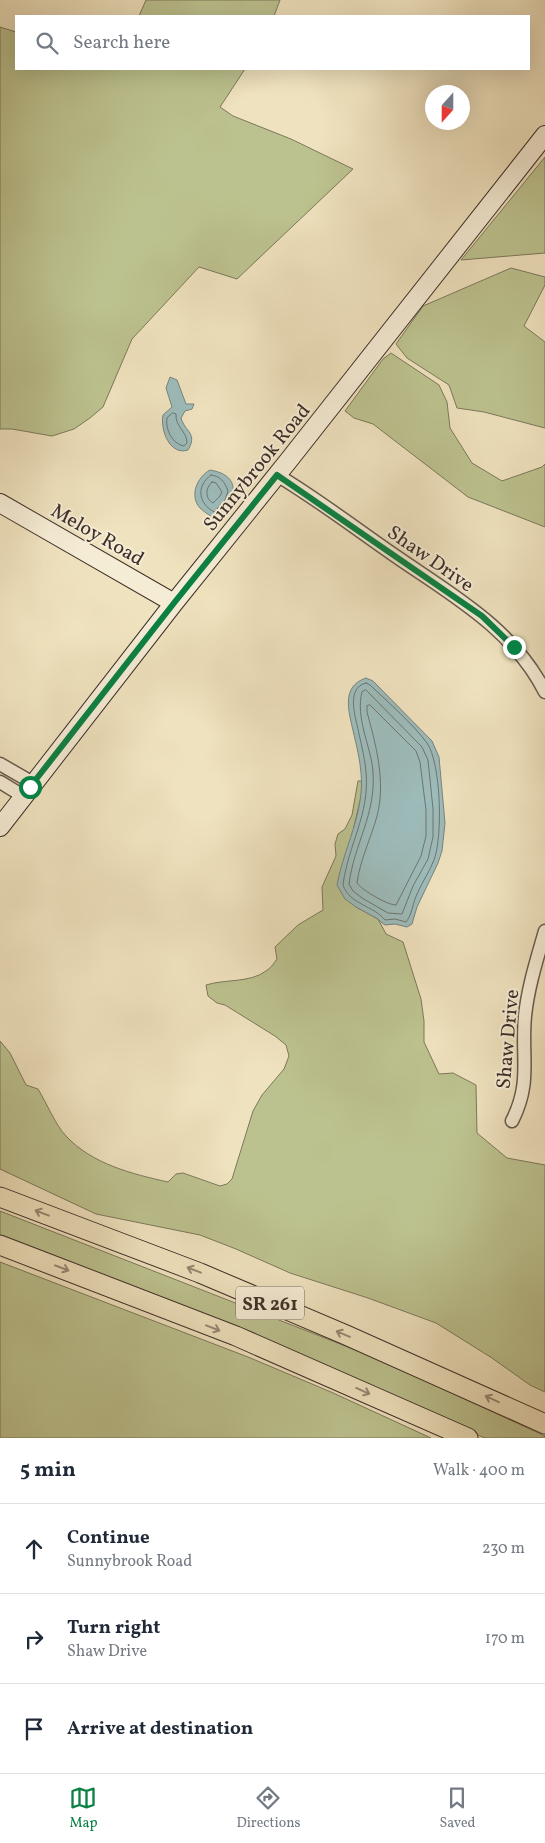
<!DOCTYPE html>
<meta charset="utf-8">
<style>
:root{--surface:#fff;--page:#f6f6f7;--text:#1f2937;--muted:#747a83;--line:#e0e1e3;--accent:#0b8043}
body{margin:0;font-family:Vollkorn,serif;background:var(--page);color:var(--text)}
.compass{position:absolute;left:425px;top:85px;width:45px;height:45px;border-radius:50%;background:var(--surface);box-shadow:0 5px 20px #0002;rotate:201deg}
.stop{position:absolute;width:15px;height:15px;margin:-11px;border:4px solid #0b8043;border-radius:50%;background:#fff}
.stop.end{background:#0b8043;border-color:#fff;box-shadow:0 1px 5px #0008}
.list{margin:0;padding:0;list-style:none}
h2{display:flex;justify-content:space-between;align-items:center;height:65px;margin:0;padding:0 20px;font-size:21px}
h2 small{font-size:16px;font-weight:400;color:var(--muted)}
.list li{display:grid;grid-template-columns:32px 1fr auto;gap:15px;align-items:center;box-sizing:border-box;height:90px;padding:0 20px;border-top:1px solid var(--line)}
.list b{display:block;font-size:19px;white-space:nowrap}
.list p{margin:0;font-size:16px;white-space:nowrap;color:var(--muted)}
.list em{font-size:16px;font-style:normal;color:var(--muted)}
.icon{flex:none;width:28px;height:28px;fill:none;stroke:currentColor;stroke-width:2;stroke-linecap:round;stroke-linejoin:round}
.map{position:relative;flex:none;width:545px;height:1438px;overflow:hidden}
.search{position:absolute;background:var(--surface);box-shadow:0 5px 20px #0002;left:15px;right:15px;top:15px;height:55px;display:flex;align-items:center;gap:12px;box-sizing:border-box;padding:0 18px;border-radius:0px;color:var(--muted);font-size:19px}
.sheet{height:335px;background:var(--surface)}
nav{display:flex;justify-content:space-around;align-items:center;box-sizing:border-box;height:70px;border-top:1px solid var(--line);background:var(--surface);font-size:14px;color:var(--muted)}
nav a{display:grid;justify-items:center;gap:2px}
nav .on{color:var(--accent)}
.map>svg:first-child{display:block}
.green{fill:#bcc28f;stroke:#7c785c}
.water{fill:#9dbcbb;stroke:#778380}
.lines{fill:none;stroke-linecap:round;stroke-linejoin:round}
.shore{stroke:#6d7572;stroke-width:1}
.street-casing{stroke:#6a5b4e;stroke-width:15}
.secondary-casing{stroke:#3d2e28;stroke-width:20}
.primary-casing{stroke:#3d2e28;stroke-width:21}
.street{stroke:#f5ecd5;stroke-width:12}
.secondary{stroke:#f5ecd5;stroke-width:18}
.primary{stroke:#efe2be;stroke-width:19}
.oneway{stroke:#968873}
.route{stroke:#0b8043;stroke-width:6}
.labels{text-anchor:middle;stroke-width:4;stroke-linejoin:round;paint-order:stroke}
.shield{fill:#f5ecd5;stroke:#74675c;stroke-width:1}
.shield-label{font-size:19px;font-weight:bold;fill:#3d2e28}
.street-label{font-size:20px;fill:#3d2e28;stroke:#f5ecd5}
</style>
<div class="map">
<svg width="545" height="1438" viewBox="0 0 545 1438">
<rect width="100%" height="100%" fill="#efe2be"/>
<filter id="stains"><feTurbulence type="fractalNoise" baseFrequency=".004" numOctaves="4"/><feColorMatrix values="0 0 0 0 .2 0 0 0 0 .09 0 0 0 0 .02 0 0 0 .5 -.17"/></filter>
<radialGradient id="worn" r=".72"><stop offset=".6" stop-color="#630" stop-opacity="0"/><stop offset="1" stop-color="#630" stop-opacity=".3"/></radialGradient>
<path class="green" d="M146,0H280L274,16H139Z
M0,27L16,32V69H245L220,107L233,116L291,139L353,169L237,279L199,267L132,339L103,407L90,418L74,429L52,436L12,429H0Z
M545,157V253L461,260Z
M511,268L545,277V285L524,326L545,342V428L484,412L457,408L449,385L407,358L396,344L423,306Z
M391,353L439,385L447,402L450,428L472,463L502,481L542,467L545,464V527L468,497L373,424L354,418L345,411L383,359Z
M358,781H362V793L354,826L356,907L378,919L386,934L403,942L421,999L424,1021V1042L439,1074L453,1073L476,1085L477,1133L507,1158L545,1165V1392L530,1385L492,1358L436,1323L368,1298L290,1273L236,1249L200,1235L96,1214L0,1169V1041L10,1053L26,1085L38,1089C46,1102 56,1126 66,1136C92,1164 132,1174 168,1182L176,1174L183,1173L220,1186L227,1184L232,1179L253,1111L262,1095L284,1069L289,1056L286,1045L275,1036L225,1005L217,1003L208,996L206,985C225,979 250,983 266,971C271,968 274,963 277,959L275,947L298,925L323,910L322,887L336,856L335,844L338,834L345,829L352,815Z
M0,1211L371,1356L545,1436V1438H485L240,1333L0,1240Z
M0,1262L248,1357L331,1392L431,1438H0Z"/>
<path class="water" d="M170,377L177,380L186,404H194L192,409L185,411L181,418C185,432 198,433 188,450C170,456 160,430 163,415L172,407L166,388Z
M210,470C245,476 235,502 214,519C210,515 204,512 200,508C189,496 197,477 210,470Z
M366,678L373,681L432,741L439,757L445,823L442,851L438,863L417,907L412,924L407,927L395,924L385,925L382,923L378,919L356,907L345,899L337,885C344,847 365,812 361,773C360,760 357,747 354,735C350,715 339,687 366,678Z"/>
<g class="lines">
<path class="shore" d="M173,413L176,414C175,427 187,431 187,443L184,446C172,444 165,429 167,418Z
M211,475C220,476 225,482 228,491L225,500L214,512C198,503 196,486 211,475Z
M212,482L216,483L222,492L220,496L213,503C205,499 205,488 212,482Z
M366,683L370,685C388,702 413,724 427,743C441,763 443,836 434,860C430,871 422,882 417,894C413,902 412,915 406,922L395,919L385,920C373,905 350,905 343,885C348,845 370,814 366,772C365,760 362,747 359,734C357,721 344,688 366,683Z
M366,690L422,747L428,760L433,809V837L428,859L413,886L402,914L388,913L362,898L353,891L349,884C354,844 376,815 373,772C371,746 355,718 362,692Z
M370,705L416,751L420,762L426,810V836L421,856L396,905C387,905 362,890 357,883C360,860 371,838 377,816C386,782 376,745 367,712V706Z"/>
<g class="street-casing">
<path id="street" d="M277,475C317,499 355,528 394,555C450,594 513,628 545,692
M0,764L33,783
M0,782L23,796
M512,1121C532,1082 521,1057 525,1016C528,987 537,959 545,931"/>
</g>
<g class="secondary-casing">
<path id="secondary" d="M0,503L174,603
M0,827L174,603L289,460L545,135"/>
</g>
<g class="primary-casing">
<path id="primary" d="M0,1197L200,1273L346,1335L545,1424
M0,1245L236,1336L468,1438"/>
</g>
<use href="#street" class="street"/>
<use href="#secondary" class="secondary"/>
<use href="#primary" class="primary"/>
</g>
<defs><path id="oneway-shaft" d="M-6 0H5M1.5-3L5.5 0L1.5 3" fill="none" stroke-width="1.6" stroke-linecap="round" stroke-linejoin="round" transform="scale(1.25)"/></defs>
<g class="oneway">
<use href="#oneway-shaft" transform="translate(42 1213) rotate(-159)"/>
<use href="#oneway-shaft" transform="translate(62 1268) rotate(21)"/>
<use href="#oneway-shaft" transform="translate(194 1270) rotate(-159)"/>
<use href="#oneway-shaft" transform="translate(213 1328) rotate(21)"/>
<use href="#oneway-shaft" transform="translate(343 1334) rotate(-157)"/>
<use href="#oneway-shaft" transform="translate(363 1391) rotate(24)"/>
<use href="#oneway-shaft" transform="translate(492 1399) rotate(-155)"/>
</g>
<g class="lines">
<path class="route" d="M30,787L174,603L277,475L482,616L514,647"/>
</g>
<g class="labels">
<rect class="shield" x="236" y="1286.5" width="68" height="33" rx="4"/>
<g class="shield-label">
<text x="270" y="1310">SR 261</text>
</g>
<g class="street-label">
<text transform="translate(256 467) rotate(-51)" y="7">Sunnybrook Road</text>
<text transform="translate(98 534) rotate(30)" y="7">Meloy Road</text>
<text transform="translate(431 558) rotate(35)" y="7">Shaw Drive</text>
<text transform="translate(507 1039) rotate(-85)" y="7">Shaw Drive</text>
</g>
</g>
<rect width="100%" height="100%" filter="url(#stains)"/>
<rect width="100%" height="100%" fill="url(#worn)"/>
</svg>
<svg class="compass" viewBox="-18 -18 36 36"><path d="M0-13l5 13h-10z" fill="#e53935"/><path d="M0 13l5-13h-10z" fill="#747a83"/></svg>
<div class="stop" style="left:30px;top:787px"></div>
<div class="stop end" style="left:514px;top:647px"></div>
<div class="search"><svg class="icon" aria-label="search" viewBox="0 0 24 24"><circle cx="10" cy="10" r="6"/><path d="M15 15l6 6"/></svg>Search here</div>
</div>
<section class="sheet">
<h2>5 min<small>Walk · 400 m</small></h2>
<ul class="list">
<li><svg class="icon" aria-label="ahead" viewBox="0 0 24 24"><path d="M12 20V5M6 11l6-6 6 6"/></svg><div><b>Continue</b><p>Sunnybrook Road</p></div><em>230 m</em></li>
<li><svg class="icon" aria-label="right" viewBox="0 0 24 24"><path d="M7 20v-9h11M14 6l5 5-5 5"/></svg><div><b>Turn right</b><p>Shaw Drive</p></div><em>170 m</em></li>
<li><svg class="icon" aria-label="arrive" viewBox="0 0 24 24"><path d="M6 21V4h12l-3 4 3 4H6"/></svg><div><b>Arrive at destination</b></div></li>
</ul>
</section>
<nav>
<a class="on"><svg class="icon" aria-label="map" viewBox="0 0 24 24"><path d="M3 6l6-2 6 2 6-2v14l-6 2-6-2-6 2zM9 4v14M15 6v14"/></svg>Map</a>
<a><svg class="icon" aria-label="directions" viewBox="0 0 24 24"><path d="M12 3l9 9-9 9-9-9zM9 14v-3h6M13 9l2 2-2 2"/></svg>Directions</a>
<a><svg class="icon" aria-label="saved" viewBox="0 0 24 24"><path d="M7 4h10v16l-5-4-5 4z"/></svg>Saved</a>
</nav>
